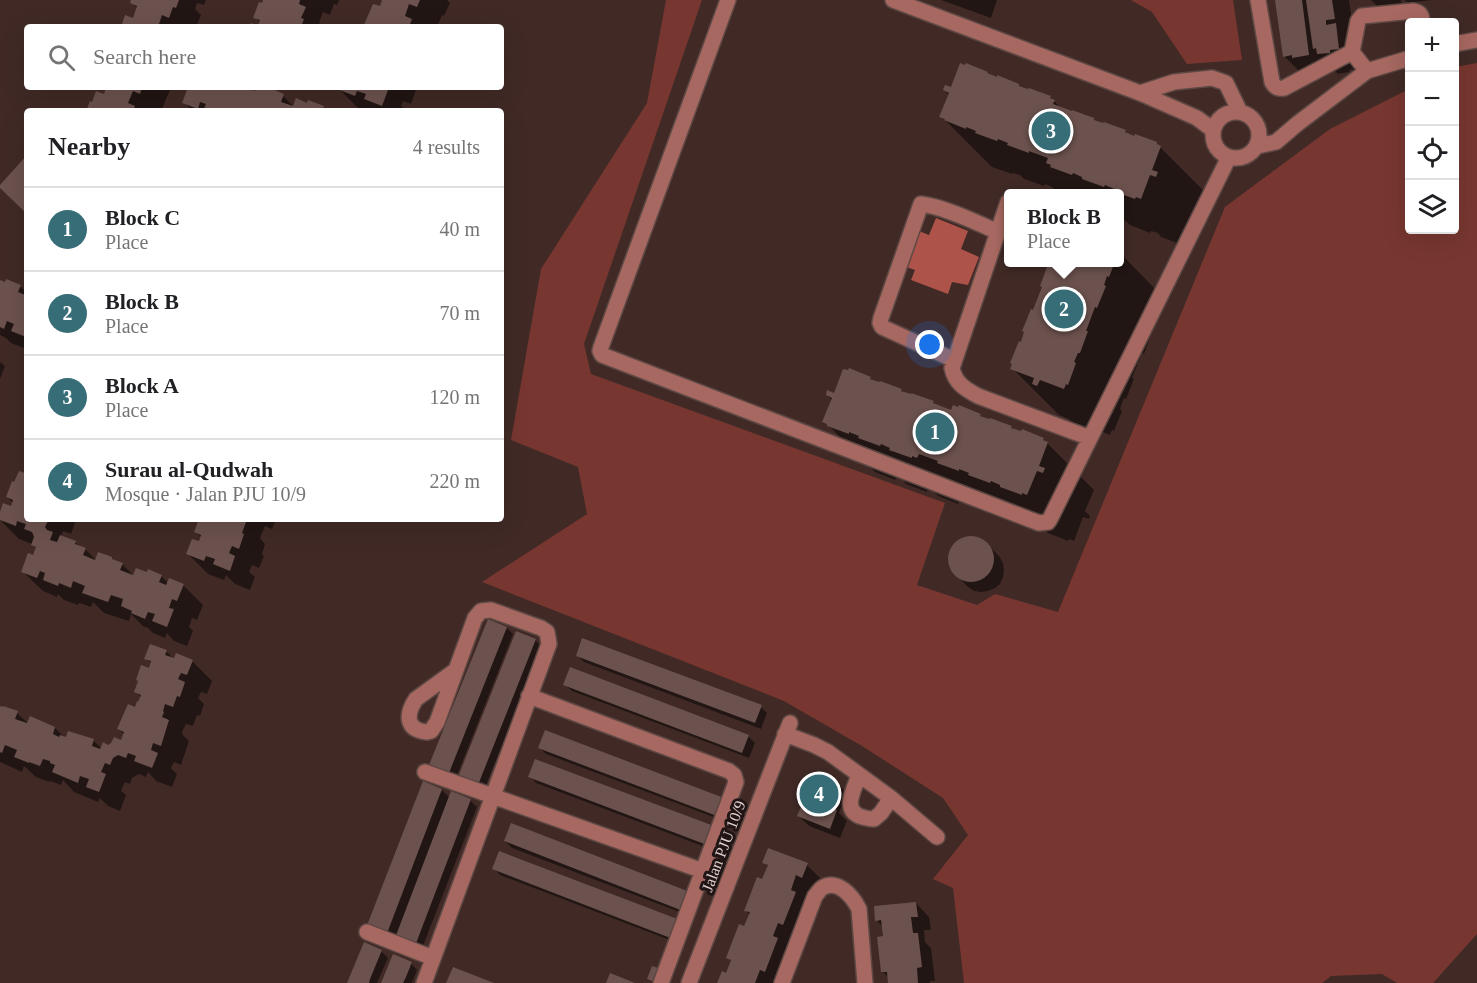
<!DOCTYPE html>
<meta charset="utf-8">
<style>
:root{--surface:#fff;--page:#f6f6f6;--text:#202124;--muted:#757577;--line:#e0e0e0;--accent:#376d77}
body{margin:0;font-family:"Times New Roman",serif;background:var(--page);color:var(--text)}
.controls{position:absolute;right:18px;top:18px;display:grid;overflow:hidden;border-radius:6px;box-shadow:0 6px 24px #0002}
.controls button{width:54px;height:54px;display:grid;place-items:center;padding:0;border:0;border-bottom:2px solid var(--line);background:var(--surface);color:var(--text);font:30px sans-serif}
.you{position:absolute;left:930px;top:345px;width:21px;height:21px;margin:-15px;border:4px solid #fff;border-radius:50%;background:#1a73e8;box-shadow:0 0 0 9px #1a73e833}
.badge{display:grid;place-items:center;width:39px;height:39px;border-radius:50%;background:var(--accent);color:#fff;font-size:20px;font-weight:700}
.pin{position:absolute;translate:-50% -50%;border:3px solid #fff;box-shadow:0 2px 6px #0006}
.popup{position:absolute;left:1004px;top:189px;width:120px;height:78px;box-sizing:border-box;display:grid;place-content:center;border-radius:6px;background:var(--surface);filter:drop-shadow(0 2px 4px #0005);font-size:20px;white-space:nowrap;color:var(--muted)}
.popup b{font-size:22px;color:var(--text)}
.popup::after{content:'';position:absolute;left:50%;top:100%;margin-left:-12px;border:12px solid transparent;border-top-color:var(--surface)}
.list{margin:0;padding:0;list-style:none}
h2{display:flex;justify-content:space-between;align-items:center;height:78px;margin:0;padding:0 24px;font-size:26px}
h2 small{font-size:20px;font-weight:400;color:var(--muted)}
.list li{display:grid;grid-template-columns:39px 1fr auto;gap:18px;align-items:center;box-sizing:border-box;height:84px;padding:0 24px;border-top:2px solid var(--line)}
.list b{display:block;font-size:22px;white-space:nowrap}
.list p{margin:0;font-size:20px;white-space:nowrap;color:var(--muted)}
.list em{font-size:20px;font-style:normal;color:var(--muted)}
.icon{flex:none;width:33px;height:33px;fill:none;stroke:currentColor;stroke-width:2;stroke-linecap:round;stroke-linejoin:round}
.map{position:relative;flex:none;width:1477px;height:983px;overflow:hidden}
.search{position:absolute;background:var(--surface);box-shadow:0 6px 24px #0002;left:24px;top:24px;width:480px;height:66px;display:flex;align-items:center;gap:15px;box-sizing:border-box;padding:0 21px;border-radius:6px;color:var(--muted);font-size:22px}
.panel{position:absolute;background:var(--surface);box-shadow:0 6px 24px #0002;left:24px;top:108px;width:480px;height:414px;border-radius:6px}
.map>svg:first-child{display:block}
.green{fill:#773730}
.water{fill:#ae5349}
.shadow{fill:#0007}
.building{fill:#6c524e}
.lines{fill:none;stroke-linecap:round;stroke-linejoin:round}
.minor-casing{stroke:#5e4844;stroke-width:18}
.minor{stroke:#a66860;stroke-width:15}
.labels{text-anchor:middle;stroke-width:6;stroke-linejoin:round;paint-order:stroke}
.street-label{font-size:16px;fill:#e0d0ce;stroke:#201514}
</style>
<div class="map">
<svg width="1477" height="983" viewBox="0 0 1477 983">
<rect width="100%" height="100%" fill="#412a26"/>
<path class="green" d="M666,0H702L584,344L591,374L945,503L917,585L977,605L995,594L1058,612L1225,207L1330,129L1409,89L1410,230H1454L1455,67L1477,63V934L1433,983H1397L1382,974L1331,976L1322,983H964L953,888L933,879L968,835L943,798L862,746L784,701L482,582L587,514L578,467L511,440L541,269L647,103Z
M1131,0H1233L1242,60L1187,64L1152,12Z"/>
<path class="water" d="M936,218L968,231L961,249L979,257L968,285L952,282L948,294L911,280L915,270L895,263L909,227L929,235Z"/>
<path class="shadow" d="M133,0H206L204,5L197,3L195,9L201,15L196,27H123L134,20L138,9L132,3Z
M264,0H339L337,5L334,4L330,15L323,12L319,23L324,27H259L261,23L255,17Z
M384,0H447L450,3L444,16L442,15L437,27L430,24L428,27H365L381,8Z
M941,0H997L991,18Z
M1277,0H1349L1359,69L1349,70L1350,72L1338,74L1327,62L1328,75L1314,77L1304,76L1284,56Z
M1371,0H1401L1402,4L1378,7Z
M1404,0H1432L1408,3Z
M990,76L1050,97L1063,110L1093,119L1097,123L1125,131L1129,135L1156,143L1207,194L1182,245L1161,237L1158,233L1151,231L1150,233L1130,225L1126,221L1120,219V194H1062L1055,191L1052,187L1045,184L1044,186L1024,179L1020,175L1013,173L1012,174L992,167L941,116L949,95L944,90L952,89Z
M108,87H167L170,90L161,111H87L93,104L105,95Z
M195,87H251L256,93L259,87H263L283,96L294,107H323L327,111H192L184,102Z
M340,87H414L416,90L411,104L403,101L401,106L407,111H364L359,109L339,89Z
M1120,253L1163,297V303L1156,322L1154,321L1150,332L1151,334L1144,354L1142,353L1132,378L1134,379L1126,399L1124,398L1120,409L1122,411L1114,431L1112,430L1110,435L1086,425L1084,431L1080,430L1069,419L1059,415L1012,368L1053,262H1120Z
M0,281L20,286L27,293V344L26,343L24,348L11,343L6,338L0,335Z
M0,362L5,366L0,379Z
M870,378L873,382L901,390L904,394L933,402L936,406L952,412L980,415L983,418L1011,427L1015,431L1043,439L1094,490L1085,511L1090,516L1089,519L1083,517L1074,541L1069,539L1068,541L1048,533L1045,530L965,499L964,504L959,502L958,504L938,496L934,492L927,490V492L906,484L903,480L896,478L895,480L875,472L824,421L832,400L827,395H834Z
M27,472V519H75L76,520L71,534L63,531L61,537L75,542L80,547L85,549L96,560L122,564L134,576H161L168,583L183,585L203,605L197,620L192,618L189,627L193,631L187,646L174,641L167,633L165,638L153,633L148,628L143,626L131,614L129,621L104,613L93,602L91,607L79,603L78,605L64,600L58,594L57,597L43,591L22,571L34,557L37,548L32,544L19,539L0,520V516L11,508L13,503L7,497Z
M201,519H276L272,529L265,526L260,538L265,544L262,554L264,556L259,568L252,565L249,572L255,577L250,590L235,584L226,575L224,580L208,574L188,554L200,543L202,538L196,532Z
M968,537L976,538L983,540L999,556L1003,563L1004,570L1003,577L1000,584L995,588L988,591L981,592L974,591L968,587L952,571L950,564L949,557L951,550L955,544L961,539Z
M507,628L513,634L456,778L437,771L431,764Z
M535,640L542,647L484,790L459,777Z
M151,646L166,651L175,660L192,661L212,681L207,694L201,692L198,698L204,704L200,716L197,715L193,726L186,724L182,732L183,735L189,741L181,765L174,762L171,768L177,774L172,787L156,781L148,772L146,777L139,774L132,778L130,784L125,782L121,791L126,795L120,811L108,806L100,798L98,802L74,792L63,780L61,785L50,781L49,782L36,777L24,766L22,772L0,762V708L17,713L29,724L55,728L66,739L69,732L94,741L102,749L122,742L125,735L118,729L136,709L142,698L136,692L149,670L152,664L146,658Z
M577,655L761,707L767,713L761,729L584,662Z
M565,685L748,736L755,743L749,758L572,691Z
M540,748L723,799L724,821L546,754Z
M530,776L713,828V850L536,783Z
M837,783L847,793L839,813L847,821L840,838L809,826L799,816Z
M442,790L450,798L470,800L477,807L421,951L374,934Z
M505,841L696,900L690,916L512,848Z
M764,862L807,865L820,878L816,890L810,888L804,903L808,907L797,937L792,935L787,949L791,953L780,983H719L727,975L732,962L728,957L745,928L750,915L746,910L763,881L768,866Z
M494,868L680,922V944L500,875Z
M916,903L929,917L931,930H924L925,942L931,948L935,981H930V983H889V978L882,971L884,938L883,927L877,921Z
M381,951L388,958L377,983H348Z
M411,963L417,970L412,983H383Z"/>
<path class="building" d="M131,0H179L176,8L173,7L169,18L162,15L158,27H121L125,15L133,18L137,6L130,3Z
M263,0H300L299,4L306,7L301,18L304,19L301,27H249L251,23L258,26L260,20L253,18L259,2L262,3Z
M382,0H420L417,7L409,4L405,16L412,19L409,27H363L373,4L380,6Z
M1275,0H1302L1309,55L1292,58V55L1283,57Z
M1306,0H1332L1335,19L1326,20V25L1336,23L1339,49L1330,50V53L1317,54L1316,48L1313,49Z
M960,63L965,65L966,63L988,72L987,73L997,77V75L1019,84V86L1028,89L1029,88L1051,96L1050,98L1055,100L1053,104L1072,111V110L1094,118V120L1103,123L1104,122L1126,130L1125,132L1134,136L1135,134L1157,142V144L1161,146L1152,170L1158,172L1156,177L1150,175L1141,199L1136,197L1135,199L1113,191L1114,189L1105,185L1104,187L1082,179V177L1073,173L1072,175L1050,167L1051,165L1046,163L1048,158L1029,151V153L1007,145L1008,143L998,139L997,141L975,133L976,131L966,127V129L944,120L945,119L939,117L949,93L943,90L945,85L951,87Z
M106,87H142L140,94L133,91L128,103L135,106L133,111H86L90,101L92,102L96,91L104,94Z
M188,87H245L255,91L257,87H268L284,94L281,102L293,106L296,98L307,103L308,100L324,106L322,111H203L206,104L200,102L198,109L182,103Z
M338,87H381L388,90L382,106L364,99L366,94L357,91L355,96L337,89Z
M27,155V214L0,188V185Z
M1051,262H1115L1109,277L1107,276L1104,285L1106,286L1097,308L1095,307L1086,331H1088L1080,353H1078L1074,362L1076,363L1068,385L1066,384L1064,389L1040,380L1037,386L1032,384L1034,378L1010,369L1012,364L1010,363L1019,341L1021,342L1024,332L1022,331L1031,309L1033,310L1042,287L1040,286L1048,264L1050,265Z
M6,279L21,285L18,292L25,295L27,291L26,337L11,331L14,324L7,321L4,329L0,327V280L5,282Z
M849,368L871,377L870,379L879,382L880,381L902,389L901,391L911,394V393L934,401L933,403L951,410L953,405L958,407L959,405L981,414L980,416L989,419L990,418L1012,426L1011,428L1021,431L1022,429L1044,438L1043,440L1048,442L1039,466L1045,468L1043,473L1037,471L1027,495L1022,493V495L1000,487V485L991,481L990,483L968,475L969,473L959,469V471L937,463L938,461L919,454L917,458L912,456V458L889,450L890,448L881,444L880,446L858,438L859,436L849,432V434L827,426V424L822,422L832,398L826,395L827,390L834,393L843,369L848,370Z
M27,469V519H42L48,521L45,527L47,530L53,532L50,540L57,542L60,535L76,541L75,544L86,548L83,555L95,560L98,552L112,557V559L123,563L120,570L133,575L136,568L147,572L148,569L162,575L159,582L166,585L169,578L184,584L177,601L172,599L169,608L174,609L167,627L152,621L155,614L148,612L145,619L131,613L132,611L121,606L123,599L111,595L108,602L82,593L85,586L73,581L71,588L59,583L58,586L43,580L45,573L40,571L37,578L21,572L28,553L33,555L36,547L31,545L34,537L32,532L24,529L26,524L17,521L16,526L0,520V512L3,503L11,506L13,500L6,497L12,481L14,482L19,471L25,473Z
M199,519H240L246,522L242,533L244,534L239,549L232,546L229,553L235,556L230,571L213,564L215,559L206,556L204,561L186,554L192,539L199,541L201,535L194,532Z
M948 559a23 23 0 1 1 46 0a23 23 0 1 1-46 0Z
M488,619L507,627L449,773L429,765Z
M516,631L536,639L478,785L458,777Z
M582,638L762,705L755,723L576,656Z
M150,644L167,650L165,655L174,658L176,653L193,660L187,675L181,673L178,679L185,682L180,697L177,696L173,707L165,704L163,711L164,712L162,717L169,720L161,746L153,743L151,750L158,753L152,768L134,761L136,756L128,753L126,758L118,755L113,758L110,765L105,763L101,772L106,774L99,792L86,787L89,779L80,776L78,783L52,772L55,765L50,763V761L43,759L40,766L29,762V763L14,757L17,750L5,745L2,753L0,752V706L3,707V706L18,711L15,719L27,723L30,716L55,727L53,734L59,737L60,735L66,737L68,731L94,739L92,746L100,749L103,742L108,745L111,743L114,737L121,740L124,732L117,729L128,704L135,707L137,701L138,702L141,695L134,692L138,681L136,680L141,665L149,668L151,661L144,659Z
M570,667L749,735L742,753L563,685Z
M545,730L724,798L717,816L538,748Z
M535,759L714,826L707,845L528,777Z
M815,773L837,782L828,806L837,810L830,829L797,816Z
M423,781L442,789L386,936L366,928Z
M451,791L471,799L415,946L395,938Z
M511,823L690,892L683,911L504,841Z
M768,848L808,863L802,878L796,875L791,890L796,892L783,925L778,923L773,936L778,938L765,972L760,970L755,983H717L722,971L726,973L731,960L726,958L739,924L744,926L750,912L744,911L757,877L762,879L768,865L762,863Z
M499,851L680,920L673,939L492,869Z
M916,902L918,917H911L913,933H918L922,967L917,968L918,983H888L887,972H881L877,937L883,936L881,920L875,921L874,906Z
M364,942L382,950L370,979L369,983H347Z
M393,954L412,962L406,977L403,983H381Z
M652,966L664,970L658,983L647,979Z
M453,967L494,983H446Z
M610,973L635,983H606Z"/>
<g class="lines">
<g class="minor-casing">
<path id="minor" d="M728,0L601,347L600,351L602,355L1039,523L1048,522L1050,519L1229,157
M893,0L1140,93L1197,118L1213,130
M1258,0L1272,82C1275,88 1278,89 1284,88L1352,52
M1454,44L1477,40
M1367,71L1352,52L1358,21L1362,16L1413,11C1420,12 1422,16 1422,22
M1140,93L1174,82L1212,78L1226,83L1240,112
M1213 135a23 23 0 1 1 46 0a23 23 0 1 1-46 0Z
M1258,146L1276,142L1297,124L1367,71L1410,58
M1008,202L952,368C955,383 965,389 978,396L1090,438
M954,360L882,327L880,323L881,318L921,204C942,206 978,223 998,232
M529,696L729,771L734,775L736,782L661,983
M785,734L814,745L828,752L891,798L937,837
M425,772L703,871
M859,775C855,788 842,808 859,816C865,818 869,819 874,819L881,813L891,798
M367,932L433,958
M424,983L549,644L547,632L541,628L491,610L481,611L475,618L437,722L431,731L427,732C405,730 406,714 416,699L456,670
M689,983L790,723
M782,983L815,896C818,893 819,890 822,888C838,878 853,897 859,909L865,983"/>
</g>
<use href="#minor" class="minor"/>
</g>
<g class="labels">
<g class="street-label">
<text transform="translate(723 846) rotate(-69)" y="6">Jalan PJU 10/9</text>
</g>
</g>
</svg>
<div class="controls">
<button>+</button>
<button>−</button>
<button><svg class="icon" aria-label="locate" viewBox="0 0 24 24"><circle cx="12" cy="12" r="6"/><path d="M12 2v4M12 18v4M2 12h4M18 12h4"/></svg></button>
<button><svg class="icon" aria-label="layers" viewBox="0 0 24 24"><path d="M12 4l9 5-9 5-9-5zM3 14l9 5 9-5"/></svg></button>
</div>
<div class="you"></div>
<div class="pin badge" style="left:935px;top:432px">1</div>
<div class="pin badge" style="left:1064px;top:309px">2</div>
<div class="popup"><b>Block B</b>Place</div>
<div class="pin badge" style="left:1051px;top:131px">3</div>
<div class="pin badge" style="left:819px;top:794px">4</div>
<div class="search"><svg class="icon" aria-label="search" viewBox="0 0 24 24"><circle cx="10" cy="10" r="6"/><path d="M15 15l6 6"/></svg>Search here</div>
<section class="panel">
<h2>Nearby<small>4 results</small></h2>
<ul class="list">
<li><span class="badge">1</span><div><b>Block C</b><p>Place</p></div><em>40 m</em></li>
<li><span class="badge">2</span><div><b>Block B</b><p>Place</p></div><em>70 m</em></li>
<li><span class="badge">3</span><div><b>Block A</b><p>Place</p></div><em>120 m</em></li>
<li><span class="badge">4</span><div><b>Surau al-Qudwah</b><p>Mosque · Jalan PJU 10/9</p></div><em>220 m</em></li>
</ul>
</section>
</div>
